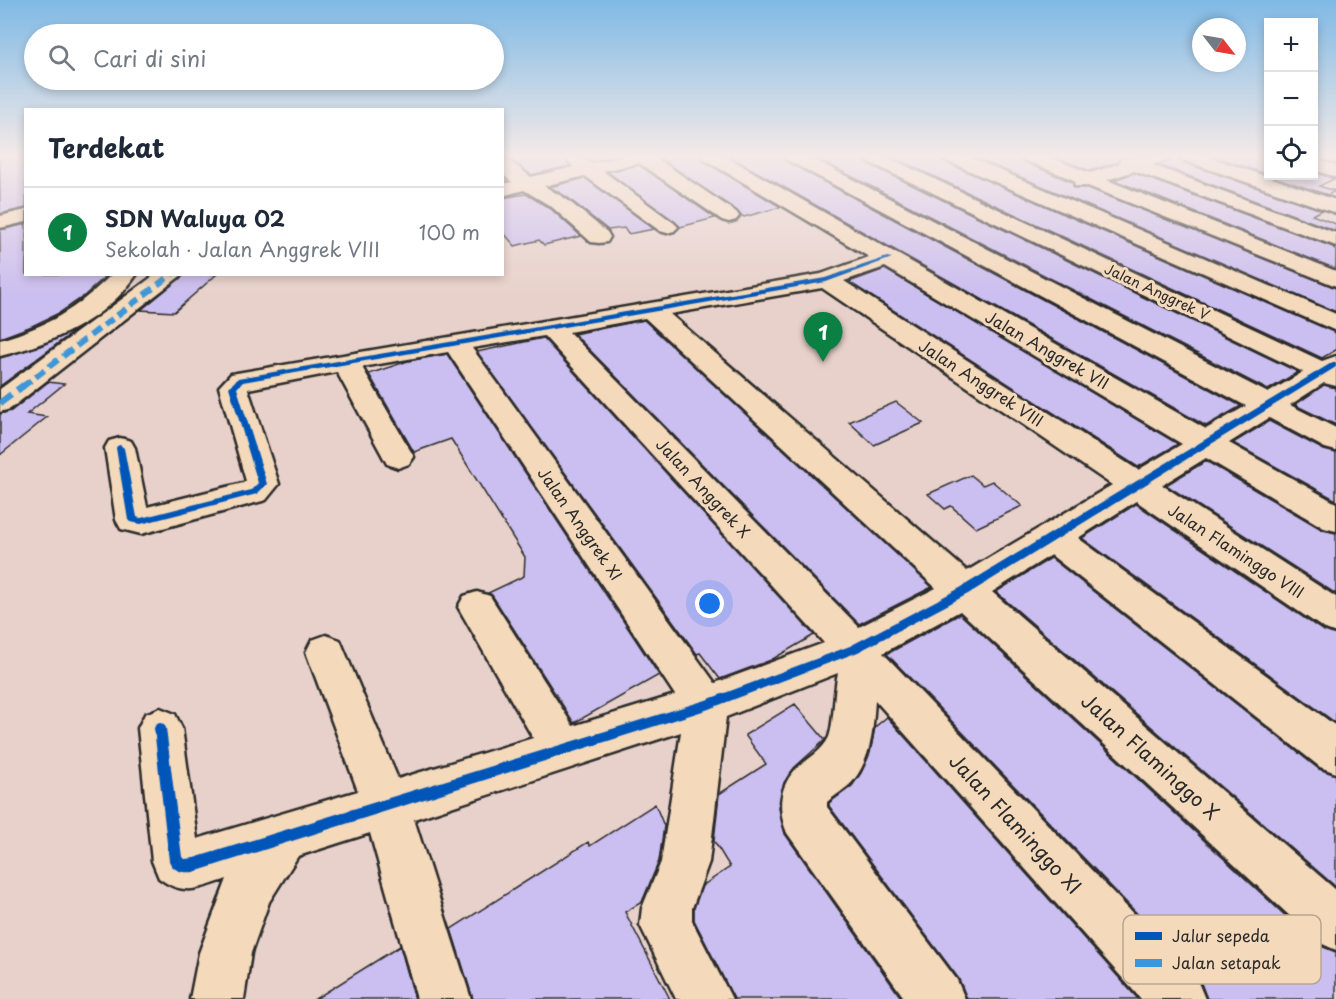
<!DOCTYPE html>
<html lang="id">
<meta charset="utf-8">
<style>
:root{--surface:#fff;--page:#f6f6f7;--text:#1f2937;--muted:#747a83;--line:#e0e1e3;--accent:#0b8043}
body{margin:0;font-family:"Playpen Sans",sans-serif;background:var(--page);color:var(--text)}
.controls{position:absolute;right:18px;top:18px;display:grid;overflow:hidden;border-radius:0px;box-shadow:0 3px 9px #0003}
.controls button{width:54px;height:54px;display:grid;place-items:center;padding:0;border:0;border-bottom:2px solid var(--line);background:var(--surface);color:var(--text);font:30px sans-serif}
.compass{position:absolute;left:1192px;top:18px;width:54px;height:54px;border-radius:50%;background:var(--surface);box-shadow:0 3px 9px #0003;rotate:121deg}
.you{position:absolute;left:710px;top:604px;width:21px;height:21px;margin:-15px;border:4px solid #fff;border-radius:50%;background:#1a73e8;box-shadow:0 0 0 9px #1a73e833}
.badge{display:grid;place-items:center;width:39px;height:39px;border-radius:50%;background:var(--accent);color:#fff;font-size:20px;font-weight:700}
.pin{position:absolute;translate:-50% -50px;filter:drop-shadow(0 2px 3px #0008)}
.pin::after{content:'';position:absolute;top:32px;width:21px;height:18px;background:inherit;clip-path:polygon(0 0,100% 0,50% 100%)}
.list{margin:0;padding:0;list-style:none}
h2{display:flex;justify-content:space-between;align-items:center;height:78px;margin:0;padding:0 24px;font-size:26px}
h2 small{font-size:20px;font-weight:400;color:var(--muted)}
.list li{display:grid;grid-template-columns:39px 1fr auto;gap:18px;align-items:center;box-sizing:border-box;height:90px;padding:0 24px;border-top:2px solid var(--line)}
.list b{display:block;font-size:22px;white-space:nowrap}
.list p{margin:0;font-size:20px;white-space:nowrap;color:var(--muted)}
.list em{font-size:20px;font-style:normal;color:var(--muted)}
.icon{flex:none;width:33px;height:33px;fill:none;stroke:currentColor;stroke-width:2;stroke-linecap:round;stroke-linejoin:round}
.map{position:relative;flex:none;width:1336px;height:999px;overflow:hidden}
.search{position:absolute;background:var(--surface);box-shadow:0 3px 9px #0003;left:24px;top:24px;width:480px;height:66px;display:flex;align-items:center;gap:15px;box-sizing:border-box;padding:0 21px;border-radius:33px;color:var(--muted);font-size:22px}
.panel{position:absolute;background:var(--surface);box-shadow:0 3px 9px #0003;left:24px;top:108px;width:480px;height:168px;border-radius:0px}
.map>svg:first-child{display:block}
.building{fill:#cbbef0;stroke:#2b2b2b;stroke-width:1.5}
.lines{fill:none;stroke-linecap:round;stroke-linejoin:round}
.minor-casing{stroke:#2b2b2b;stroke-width:5}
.minor{fill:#f4d9bb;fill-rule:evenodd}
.quiet-far1{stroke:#3c96d7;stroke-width:6;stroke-dasharray:11 6;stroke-linecap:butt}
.quiet{stroke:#3c96d7;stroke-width:7;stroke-dasharray:14 7;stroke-linecap:butt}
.cycleway-casing{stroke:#f4d9bb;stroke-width:4}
.cycleway{fill:#0057b8;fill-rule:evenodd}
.labels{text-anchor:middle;stroke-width:6;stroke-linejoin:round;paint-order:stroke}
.far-street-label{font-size:14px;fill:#2b2b2b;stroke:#f4d9bb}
.street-label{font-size:16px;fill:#2b2b2b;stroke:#f4d9bb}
.near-street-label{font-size:20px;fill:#2b2b2b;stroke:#f4d9bb}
.key{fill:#f4d9bb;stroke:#b8a590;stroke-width:1.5}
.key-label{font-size:16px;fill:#2b2b2b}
</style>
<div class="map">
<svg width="1336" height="999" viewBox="0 0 1336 999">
<rect width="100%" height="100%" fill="#e8d1cb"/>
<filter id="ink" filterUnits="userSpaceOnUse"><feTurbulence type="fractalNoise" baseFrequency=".0167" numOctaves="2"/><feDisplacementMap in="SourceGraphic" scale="12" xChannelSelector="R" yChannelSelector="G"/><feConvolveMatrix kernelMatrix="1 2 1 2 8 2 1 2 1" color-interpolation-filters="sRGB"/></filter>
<g filter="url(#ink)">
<path class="building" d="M0,155H26V208L0,214Z
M505,155H571L566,161L570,166L531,175Z
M660,155H699L703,161L781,207L744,217L659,157Z
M727,155H781L785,161L1241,406L1206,426Z
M810,155H858L862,161L1298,372L1268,390Z
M888,155H938L942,161L1336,333V350L1322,358Z
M969,155H1017L1021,161L1072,182L1074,188H1088L1336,288V312Z
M1050,155H1136L1121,156L1117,162L1090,171Z
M1175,155L1179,161L1322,210L1312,215L1336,224V231L1159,165L1170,161Z
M1210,155H1269V175Z
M639,165L715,218L680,227L608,172Z
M1314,172L1334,179L1319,186L1335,191L1328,195L1271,176H1314Z
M1134,173L1333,247L1336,251V269L1114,180Z
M585,178L654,229L628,234L624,228L608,230L567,197L550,187Z
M526,194L551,209L581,236L544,245L539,240L515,246L502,231V198Z
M26,224V274H108L84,296L59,313L32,326L0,338V230Z
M885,269L1178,444L1138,467L849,282Z
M185,274H217L174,312L141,310Z
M644,320L932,587L859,624L574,334Z
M76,330L0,386V358L40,346Z
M543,338L814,635L771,660L720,679L700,653L697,654L477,352Z
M447,354L659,675L574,723L492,595L488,593L524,576L525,557L451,439L414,452L369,374L408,361Z
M48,382L64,384L27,414L47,417L0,455V414L11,411Z
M1324,385L1336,388V425L1295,405Z
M896,402L923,423L874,445L849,422Z
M1269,421L1324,450L1336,453V500L1233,443Z
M1206,461L1323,530L1336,533V594L1166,485Z
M971,475L983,485L992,481L1022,506L976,528L951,506L945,509L928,494Z
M1136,504L1322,630L1336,635V723L1082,538Z
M1051,558L1319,769L1336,775V887L996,592Z
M960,614L1316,944L1336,952V999H1207L1199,978L887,654Z
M795,704L825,740L794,768L784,783L779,808L785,834L902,999H734L694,920V908L702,886L730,867L714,841L719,794L766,764L745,735Z
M887,717L1138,999H967L959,979L829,806V803L852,786L861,773L870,753L875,727Z
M655,804L664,826L659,861L642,902L625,912L670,999H473L451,929L588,842L590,846Z
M400,946L415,999H315Z"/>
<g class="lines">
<g class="minor-casing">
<path id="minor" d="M627,155H658L656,158L736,212L739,216L736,220L729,222L722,220L639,163L603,171L674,223L678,227L674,231L667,233L660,231L585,176L544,186L566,199L607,232L610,237L607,242L599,243L591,242L552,207L524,190L502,196V184L512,182L502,174V159L508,160L531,177L574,167L568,161L571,157L577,156L592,163Z
M701,155H723L1206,429L1246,406L786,159L783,155H805L1268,393L1303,372L863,159L860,155H883L1322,361L1336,356V386L1324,383L1290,405L1336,428V451L1325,448L1269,418L1229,443L1336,503V531L1324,528L1206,458L1162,485L1336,597V633L1323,628L1136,501L1078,538L1336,726V773L1320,767L1051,555L992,592L1336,890V950L1318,942L960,611L883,653L1197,980L1205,999H1141L875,700C873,728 872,757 853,781C846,789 835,795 827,802V807L957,980L965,999H905L787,833C778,811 778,787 796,769C808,758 822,752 829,737C834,724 834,689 838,673L726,717L709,862L692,908V921L732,999H676L640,925L642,908L661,862L681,732L414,819L471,999H417L370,833L298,856L269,902L251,953L244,999H190L199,953L227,879C200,888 184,897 159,878L152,861L138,728L145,714L160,708L175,714L182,728L197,839L358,791L306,652L312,640L326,635L340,640L398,779L533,738L458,607L464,596L477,592L490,596L573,726L675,695L448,352L362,367L414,457L409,464L398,468L387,464L337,372L248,389L279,484L266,500L141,534L121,529L116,520L105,448L109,441L120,438L131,441L135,448L147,507L243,483L246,481L219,387L231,374L821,274L869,257L704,159ZM885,267L1182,444L1138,470L844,281ZM822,288L1112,485L967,571L670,314ZM645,318L936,588L859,627L569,332ZM544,336L824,643L715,683L472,348Z
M940,155H964L1336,314V331L943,159Z
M1019,155H1044L1090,173L1119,164L1121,158L1172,155L1169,159L1152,165L1336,233V246L1134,171L1107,180L1336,271V286L1088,186H1075L1074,180L1022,159Z
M1177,155H1203L1336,200V213L1180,159Z
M1314,159L1336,165V177L1314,170Z
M26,210V222L0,228V216Z
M112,274H137C105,321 52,343 0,356V340C50,325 74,311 112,274Z
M156,274H183L10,409L0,412V389Z"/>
</g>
<use href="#minor" class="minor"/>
<path class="quiet-far1" d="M22,387L172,274"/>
<path class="quiet" d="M0,403L24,385"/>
<g class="cycleway-casing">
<path id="cycleway" d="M887,257L892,258L826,282L243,382L237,388L267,484L257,494L141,524L130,522L128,520L116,448L117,446L120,445L124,448L137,517L141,518L251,490L258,483L229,387L238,378L825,278Z
M1333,362H1336V367L968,594L858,652L706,710L194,872C183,873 174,872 169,861L154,728L156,724L160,723L164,724L166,728L182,857L185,859L194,858L706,700L850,646L960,588Z"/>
</g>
<use href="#cycleway" class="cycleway"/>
</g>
</g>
<linearGradient id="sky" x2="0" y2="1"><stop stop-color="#7fb9e5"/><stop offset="0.53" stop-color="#f5eae8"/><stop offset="1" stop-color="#f5eae8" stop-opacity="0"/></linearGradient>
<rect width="1336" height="295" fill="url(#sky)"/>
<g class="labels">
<g class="far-street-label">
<text transform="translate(1157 292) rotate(25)" y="5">Jalan Anggrek V</text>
</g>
<g class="street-label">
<text transform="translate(1047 350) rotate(30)" y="6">Jalan Anggrek VII</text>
<text transform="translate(981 383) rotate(33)" y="6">Jalan Anggrek VIII</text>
<text transform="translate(703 488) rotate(47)" y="6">Jalan Anggrek X</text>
<text transform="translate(580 524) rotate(55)" y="6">Jalan Anggrek XI</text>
<text transform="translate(1236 551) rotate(33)" y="6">Jalan Flaminggo VIII</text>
</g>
<g class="near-street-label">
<text transform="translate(1150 757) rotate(42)" y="7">Jalan Flaminggo X</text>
<text transform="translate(1015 824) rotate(47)" y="7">Jalan Flaminggo XI</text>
</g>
</g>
<rect x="1123" y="915" width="198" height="69" rx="9" class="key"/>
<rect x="1135" y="932" width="27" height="8" fill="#0057b8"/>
<rect x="1135" y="959" width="27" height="8" fill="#3c96d7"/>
<g class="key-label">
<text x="1172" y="942">Jalur sepeda</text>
<text x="1172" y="969">Jalan setapak</text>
</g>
</svg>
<div class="controls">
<button>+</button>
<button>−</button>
<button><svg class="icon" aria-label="locate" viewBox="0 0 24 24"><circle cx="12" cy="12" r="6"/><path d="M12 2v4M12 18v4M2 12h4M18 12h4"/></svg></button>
</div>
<svg class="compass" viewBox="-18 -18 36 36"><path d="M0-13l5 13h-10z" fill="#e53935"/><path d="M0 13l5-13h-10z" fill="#747a83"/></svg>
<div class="you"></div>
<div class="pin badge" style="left:823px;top:362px">1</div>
<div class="search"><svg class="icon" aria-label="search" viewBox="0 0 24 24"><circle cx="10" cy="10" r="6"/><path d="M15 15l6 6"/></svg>Cari di sini</div>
<section class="panel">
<h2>Terdekat<small></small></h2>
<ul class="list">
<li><span class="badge">1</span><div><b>SDN Waluya 02</b><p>Sekolah · Jalan Anggrek VIII</p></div><em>100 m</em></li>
</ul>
</section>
</div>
